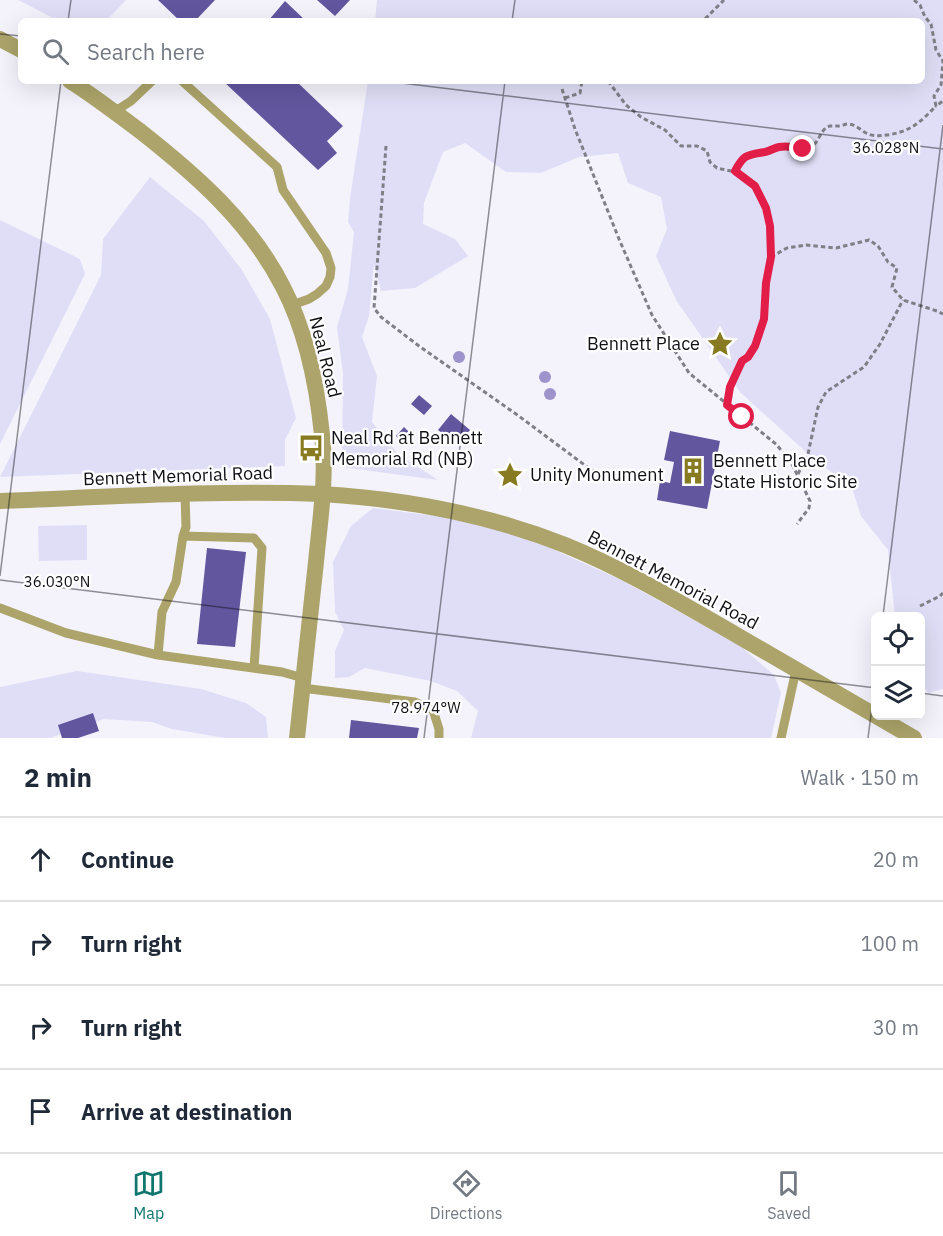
<!DOCTYPE html>
<meta charset="utf-8">
<style>
:root{--surface:#fff;--page:#f2f2f3;--text:#1f2937;--muted:#747a83;--line:#e0e1e3;--accent:#0f766e}
body{margin:0;font-family:"IBM Plex Sans",sans-serif;background:var(--page);color:var(--text)}
.controls{position:absolute;right:18px;bottom:18px;display:grid;overflow:hidden;border-radius:9px;box-shadow:0 6px 24px #0002}
.controls button{width:54px;height:54px;display:grid;place-items:center;padding:0;border:0;border-bottom:2px solid var(--line);background:var(--surface);color:var(--text);font:30px sans-serif}
.stop{position:absolute;width:18px;height:18px;margin:-14px;border:4px solid #e11d48;border-radius:50%;background:#fff}
.stop.end{background:#e11d48;border-color:#fff;box-shadow:0 2px 6px #0008}
.list{margin:0;padding:0;list-style:none}
h2{display:flex;justify-content:space-between;align-items:center;height:78px;margin:0;padding:0 24px;font-size:26px}
h2 small{font-size:20px;font-weight:400;color:var(--muted)}
.list li{display:grid;grid-template-columns:39px 1fr auto;gap:18px;align-items:center;box-sizing:border-box;height:84px;padding:0 24px;border-top:2px solid var(--line)}
.list b{display:block;font-size:22px;white-space:nowrap}
.list em{font-size:20px;font-style:normal;color:var(--muted)}
.icon{flex:none;width:33px;height:33px;fill:none;stroke:currentColor;stroke-width:2;stroke-linecap:round;stroke-linejoin:round}
.map{position:relative;flex:none;width:943px;height:738px;overflow:hidden}
.search{position:absolute;background:var(--surface);box-shadow:0 6px 24px #0002;left:18px;right:18px;top:18px;height:66px;display:flex;align-items:center;gap:15px;box-sizing:border-box;padding:0 21px;border-radius:9px;color:var(--muted);font-size:22px}
.sheet{height:414px;background:var(--surface)}
nav{display:flex;justify-content:space-around;align-items:center;box-sizing:border-box;height:84px;border-top:2px solid var(--line);background:var(--surface);font-size:16px;color:var(--muted)}
nav a{display:grid;justify-items:center;gap:3px}
nav .on{color:var(--accent)}
.map>svg:first-child{display:block}
.green{fill:#e0def6}
.building{fill:#62569f}
.lines{fill:none;stroke-linecap:round;stroke-linejoin:round}
.path{stroke:#807f87;stroke-width:3;stroke-dasharray:4.5 3;stroke-linecap:butt}
.service{stroke:#aca46a;stroke-width:9}
.minor{stroke:#aca46a;stroke-width:16}
.tertiary{stroke:#aca46a;stroke-width:16}
.tree{fill:#9e93ca}
.route{stroke:#e11d48;stroke-width:8}
.ticks{fill:none;stroke:#101017;stroke-width:1.5;stroke-opacity:0.45}
.labels{text-anchor:middle;stroke-width:4.5;stroke-linejoin:round;paint-order:stroke}
.poi-label{font-size:18px;fill:#101017;stroke:#fff;text-anchor:start}
.street-label{font-size:18px;fill:#101017;stroke:#fff}
.ticks-label{font-size:15px;text-anchor:middle;fill:#101017;stroke:#fff;stroke-width:4.5;stroke-linejoin:round;paint-order:stroke}
</style>
<div class="map">
<svg width="943" height="738" viewBox="0 0 943 738">
<rect width="100%" height="100%" fill="#f4f3fc"/>
<path class="green" d="M18,0H126L106,21H59Z
M377,0H943V689L928,693L921,682L920,616H895L888,550L861,516L852,488L808,454L740,392L676,300L656,256L667,229L661,197L628,183L618,153L579,157L541,173L506,172L465,143L443,152L424,203L423,224L455,239L468,256L415,288L381,291L374,264L369,316L362,337L377,376L372,422L398,454L438,480L342,467L343,374L337,327L348,289L354,232L348,222L350,198L368,81H922V21H375Z
M150,177L204,221L242,270L270,319L296,418L285,440V466L0,477L101,275L103,239Z
M0,220L80,259L85,274L0,444Z
M373,508L497,524L621,580L738,644L774,675L781,693L771,738H471L478,711L457,691L431,681L365,668L349,677L335,678V651L344,630L335,612L333,562L351,526Z
M87,525V560L39,561L38,526Z
M77,671L201,689L246,703L266,717L268,738H225L172,729L152,722L104,719L50,738H0V687Z"/>
<path class="building" d="M158,0H215L195,21H180Z
M317,0H350L335,16Z
M285,1L306,21H268Z
M223,81H296L343,126L327,141L337,153L318,170Z
M419,395L432,406L424,415L411,404Z
M451,414L470,430L457,445L438,430Z
M404,427L411,434L404,443L396,436Z
M670,431L720,441L707,509L657,500L660,481L670,483L674,462L664,460Z
M207,548L246,552L235,647L197,644Z
M93,713L99,731L78,738H62L58,725Z
M351,720L419,728L417,738H349Z"/>
<g class="lines">
<path class="path" d="M914,0L920,5L925,17L931,24L936,50L943,61L941,85L934,96L936,106L943,101
M698,21L705,19L724,0
M608,81L626,105L641,117L665,130L681,146H697L707,151L710,162L717,168L735,172L755,186L766,208L770,227L771,257L766,283L764,319L755,346L749,357L742,361L730,387L727,405
M562,89L575,129L619,239L652,315L689,373L777,445L793,466L810,501L809,508L797,524
M565,98L580,93L582,81
M386,146L374,308L381,317L419,346L516,414L590,469L603,475
M735,172C740,163 744,155 754,153C758,152 763,153 768,152C775,149 781,146 790,147C797,147 805,151 812,146C820,141 820,129 830,126C833,126 836,126 839,126C842,126 845,124 848,124C856,124 861,131 868,134C878,138 898,134 908,129C919,124 928,114 936,106
M771,257L787,248L806,245L836,248L869,240L878,246L888,262L897,268L892,287L903,300L937,311L943,314
M798,474L808,454L818,407L826,392L864,367L880,344L903,300
M920,606L940,596L943,593"/>
<path class="service" d="M182,81L277,167L283,190L326,253L331,268L330,277L326,286L317,294L309,299L292,305
M114,112L131,101L152,81
M185,494L186,527L183,536L176,582L162,612L158,655L282,672L303,678
M183,536L254,538L262,548L254,668
M0,608L66,633L158,655
M302,688L415,702L433,710L439,729V738
M781,738L796,670"/>
<path class="minor" d="M0,501C107,497 215,490 322,494"/>
<path class="tertiary" d="M0,39L21,50
M70,81C94,96 117,114 140,131C196,175 250,222 283,287C306,331 317,385 322,435C327,477 320,520 316,562C310,621 303,679 297,738
M322,494C405,499 487,514 565,545C624,569 679,602 733,633C794,668 854,703 914,738"/>
</g>
<g class="tree">
<circle cx="459" cy="357" r="6"/>
<circle cx="545" cy="377" r="6"/>
<circle cx="550" cy="394" r="6"/>
</g>
<g class="lines">
<path class="route" d="M742,417L727,405L730,387L742,361L748,357L755,346L764,319L766,283L771,257L770,226L766,208L755,186L735,171C744,154 747,155 765,152C770,151 774,148 779,147C787,146 795,147 803,149"/>
</g>
<path class="ticks" d="M68,21L71,0M512,21L515,0M0,34L21,36M385,81L943,149M0,576L61,81M0,580L876,688M883,616L943,125M920,693L943,696M424,738L505,81M868,738L876,675"/>
<defs>
<g id="sight-bare" transform="scale(2.07)"><path d="M0-6L1.8-2.2L6-1.7L2.9 1.2L3.7 5.4L0 3.3L-3.7 5.4L-2.9 1.2L-6-1.7L-1.8-2.2Z" fill="#877a20" stroke="#fff" stroke-width="2.5" paint-order="stroke"/></g>
<g id="bus-bare" transform="scale(2.07)"><path d="M-5-6H5V4H4V6H2V4H-2V6H-4V4H-5ZM-3.5-4V0h7V-4ZM-3.5 1.2v1.5H-2V1.2ZM2 1.2v1.5H3.5V1.2Z" fill="#877a20" stroke="#fff" stroke-width="2.5" paint-order="stroke"/></g>
<g id="building-bare" transform="scale(2.07)"><path d="M-4-6H4V6H1V3H-1V6H-4ZM-2.5-4.3h1.7v1.8h-1.7ZM.8-4.3h1.7v1.8H.8ZM-2.5-1h1.7V.8h-1.7ZM.8-1h1.7V.8H.8Z" fill="#877a20" stroke="#fff" stroke-width="2.5" paint-order="stroke"/></g>
</defs>
<g fill-rule="evenodd">
<use href="#sight-bare" x="720" y="344"/>
<use href="#bus-bare" x="311" y="448"/>
<use href="#building-bare" x="693" y="471"/>
<use href="#sight-bare" x="510" y="475"/>
</g>
<g class="labels">
<g class="poi-label">
<text x="700" y="350" text-anchor="end">Bennett Place</text>
<text x="331" y="444">Neal Rd at Bennett<tspan x="331" dy="21">Memorial Rd (NB)</tspan></text>
<text x="713" y="467">Bennett Place<tspan x="713" dy="21">State Historic Site</tspan></text>
<text x="530" y="481">Unity Monument</text>
</g>
<g class="street-label">
<text transform="translate(325 357) rotate(76)" y="6">Neal Road</text>
<text transform="translate(178 476) rotate(-2)" y="6">Bennett Memorial Road</text>
<text transform="translate(673 580) rotate(28)" y="6">Bennett Memorial Road</text>
</g>
</g>
<g class="ticks-label">
<text x="886" y="153">36.028°N</text>
<text x="57" y="587">36.030°N</text>
<text x="426" y="713">78.974°W</text>
</g>
</svg>
<div class="controls">
<button><svg class="icon" aria-label="locate" viewBox="0 0 24 24"><circle cx="12" cy="12" r="6"/><path d="M12 2v4M12 18v4M2 12h4M18 12h4"/></svg></button>
<button><svg class="icon" aria-label="layers" viewBox="0 0 24 24"><path d="M12 4l9 5-9 5-9-5zM3 14l9 5 9-5"/></svg></button>
</div>
<div class="stop" style="left:742px;top:417px"></div>
<div class="stop end" style="left:803px;top:149px"></div>
<div class="search"><svg class="icon" aria-label="search" viewBox="0 0 24 24"><circle cx="10" cy="10" r="6"/><path d="M15 15l6 6"/></svg>Search here</div>
</div>
<section class="sheet">
<h2>2 min<small>Walk · 150 m</small></h2>
<ul class="list">
<li><svg class="icon" aria-label="ahead" viewBox="0 0 24 24"><path d="M12 20V5M6 11l6-6 6 6"/></svg><div><b>Continue</b></div><em>20 m</em></li>
<li><svg class="icon" aria-label="right" viewBox="0 0 24 24"><path d="M7 20v-9h11M14 6l5 5-5 5"/></svg><div><b>Turn right</b></div><em>100 m</em></li>
<li><svg class="icon" aria-label="right" viewBox="0 0 24 24"><path d="M7 20v-9h11M14 6l5 5-5 5"/></svg><div><b>Turn right</b></div><em>30 m</em></li>
<li><svg class="icon" aria-label="arrive" viewBox="0 0 24 24"><path d="M6 21V4h12l-3 4 3 4H6"/></svg><div><b>Arrive at destination</b></div></li>
</ul>
</section>
<nav>
<a class="on"><svg class="icon" aria-label="map" viewBox="0 0 24 24"><path d="M3 6l6-2 6 2 6-2v14l-6 2-6-2-6 2zM9 4v14M15 6v14"/></svg>Map</a>
<a><svg class="icon" aria-label="directions" viewBox="0 0 24 24"><path d="M12 3l9 9-9 9-9-9zM9 14v-3h6M13 9l2 2-2 2"/></svg>Directions</a>
<a><svg class="icon" aria-label="saved" viewBox="0 0 24 24"><path d="M7 4h10v16l-5-4-5 4z"/></svg>Saved</a>
</nav>
